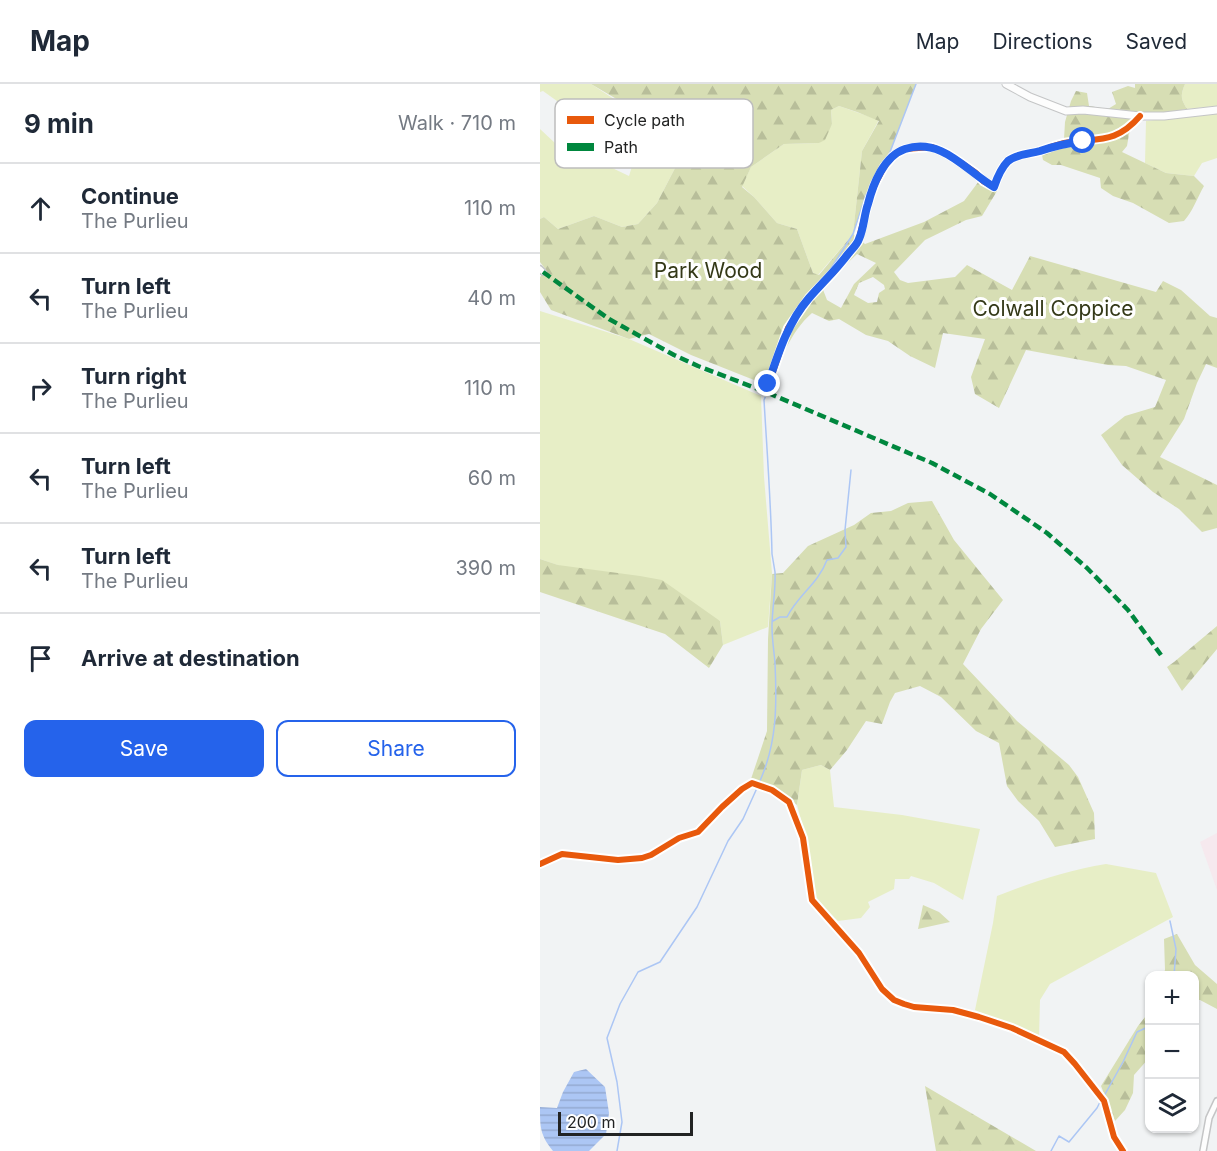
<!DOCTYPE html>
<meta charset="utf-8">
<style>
:root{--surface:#fff;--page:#f2f2f3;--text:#1f2937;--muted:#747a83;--line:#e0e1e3;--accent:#2563eb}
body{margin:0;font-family:Inter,sans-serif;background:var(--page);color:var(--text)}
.controls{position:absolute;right:18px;bottom:18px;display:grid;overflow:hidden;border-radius:12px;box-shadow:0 2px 4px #0004}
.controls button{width:54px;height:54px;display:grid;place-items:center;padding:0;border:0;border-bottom:2px solid var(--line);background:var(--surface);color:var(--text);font:30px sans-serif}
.scale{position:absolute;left:18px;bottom:15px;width:135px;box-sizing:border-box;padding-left:6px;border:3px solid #222323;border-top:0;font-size:16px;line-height:21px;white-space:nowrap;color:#222323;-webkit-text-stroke:4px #fff;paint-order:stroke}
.stop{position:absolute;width:18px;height:18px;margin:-14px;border:4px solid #2563eb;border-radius:50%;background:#fff}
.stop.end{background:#2563eb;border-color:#fff;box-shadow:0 2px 6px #0008}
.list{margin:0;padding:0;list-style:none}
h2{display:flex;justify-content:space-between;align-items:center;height:78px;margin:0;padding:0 24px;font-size:26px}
h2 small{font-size:20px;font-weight:400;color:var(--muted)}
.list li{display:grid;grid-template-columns:39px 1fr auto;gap:18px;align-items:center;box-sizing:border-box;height:90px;padding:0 24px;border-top:2px solid var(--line)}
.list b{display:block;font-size:22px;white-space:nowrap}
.list p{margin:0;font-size:20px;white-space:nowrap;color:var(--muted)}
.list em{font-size:20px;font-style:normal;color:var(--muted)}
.actions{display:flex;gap:12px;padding:18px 24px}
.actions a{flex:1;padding:14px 0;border:2px solid var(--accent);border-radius:12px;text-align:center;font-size:21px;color:var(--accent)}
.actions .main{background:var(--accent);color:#fff}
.icon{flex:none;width:33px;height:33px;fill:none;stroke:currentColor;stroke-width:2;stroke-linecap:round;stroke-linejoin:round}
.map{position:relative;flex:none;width:677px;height:1067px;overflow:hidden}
header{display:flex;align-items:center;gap:36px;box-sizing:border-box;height:84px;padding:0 30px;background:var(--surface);border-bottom:2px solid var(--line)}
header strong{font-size:28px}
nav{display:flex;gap:33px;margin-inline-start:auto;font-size:21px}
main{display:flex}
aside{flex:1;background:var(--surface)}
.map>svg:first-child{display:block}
.education{fill:#f6e9ee}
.grass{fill:#e7eec6}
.forest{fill:url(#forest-firs);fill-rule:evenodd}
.water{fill:url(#water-rules)}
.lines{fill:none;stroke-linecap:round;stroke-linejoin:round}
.stream{stroke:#acc6f4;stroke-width:1.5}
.street-casing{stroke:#c4c5c6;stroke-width:8}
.secondary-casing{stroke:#c4c5c6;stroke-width:9}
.street{stroke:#fdfdfd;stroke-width:5}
.secondary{stroke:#fdfdfd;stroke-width:7}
.quiet{stroke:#00873e;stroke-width:4.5;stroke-dasharray:9 4.5;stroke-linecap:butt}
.cycleway-casing{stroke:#fff;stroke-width:10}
.cycleway{stroke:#e8590c;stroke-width:6}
.route{stroke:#2563eb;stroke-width:8}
.labels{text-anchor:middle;stroke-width:6;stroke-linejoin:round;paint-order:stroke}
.park-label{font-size:21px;fill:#343918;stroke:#fff}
.key{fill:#fff;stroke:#bdbdbd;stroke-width:1.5}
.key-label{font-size:16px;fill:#222323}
</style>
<header>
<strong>Map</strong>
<nav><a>Map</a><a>Directions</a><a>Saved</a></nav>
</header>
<main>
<aside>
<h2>9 min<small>Walk · 710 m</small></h2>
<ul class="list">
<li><svg class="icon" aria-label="ahead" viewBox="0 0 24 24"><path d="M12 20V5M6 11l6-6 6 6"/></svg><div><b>Continue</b><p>The Purlieu</p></div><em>110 m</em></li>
<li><svg class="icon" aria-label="left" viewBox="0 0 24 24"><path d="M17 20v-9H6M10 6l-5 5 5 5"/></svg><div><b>Turn left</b><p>The Purlieu</p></div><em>40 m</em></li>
<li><svg class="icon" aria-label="right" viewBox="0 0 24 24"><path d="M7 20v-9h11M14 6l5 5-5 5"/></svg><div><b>Turn right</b><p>The Purlieu</p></div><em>110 m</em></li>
<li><svg class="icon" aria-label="left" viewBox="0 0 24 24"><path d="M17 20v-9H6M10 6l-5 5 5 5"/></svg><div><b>Turn left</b><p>The Purlieu</p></div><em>60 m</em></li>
<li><svg class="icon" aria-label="left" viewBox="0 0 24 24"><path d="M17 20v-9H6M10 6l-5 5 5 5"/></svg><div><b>Turn left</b><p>The Purlieu</p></div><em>390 m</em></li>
<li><svg class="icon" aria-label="arrive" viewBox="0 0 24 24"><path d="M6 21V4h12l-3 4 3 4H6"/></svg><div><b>Arrive at destination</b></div></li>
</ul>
<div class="actions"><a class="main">Save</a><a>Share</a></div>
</aside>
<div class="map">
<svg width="677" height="1067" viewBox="0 0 677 1067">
<defs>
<pattern id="forest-firs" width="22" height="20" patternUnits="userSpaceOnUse" patternTransform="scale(1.5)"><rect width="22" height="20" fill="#d7deb4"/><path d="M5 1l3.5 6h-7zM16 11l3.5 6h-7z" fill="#b8be9a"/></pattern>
<pattern id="water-rules" width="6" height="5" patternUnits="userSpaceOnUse" patternTransform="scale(1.5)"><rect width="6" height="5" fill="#acc6f4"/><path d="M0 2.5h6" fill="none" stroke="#94aad1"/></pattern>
</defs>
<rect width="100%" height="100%" fill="#f1f3f4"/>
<path class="education" d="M677,749V806L660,758Z"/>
<path class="grass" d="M0,0H51L74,15L59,47L3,7L0,8Z
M645,0H677V22L647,25C641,15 640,12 645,0Z
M299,22L339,36L322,67L313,150L278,191L273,189L257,145L237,139L214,113L202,102L211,83L244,60L279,59L292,40L291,26Z
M677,29V74L662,79L654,92L626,89L605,79L606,37Z
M115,39L126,44L139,43L145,48L148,59L117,119L98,140L82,143L54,132L18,145L4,133L0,135V45L15,59L27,55L47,72L89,92L104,43Z
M0,227L89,255L221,312L224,393L232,489L228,543L183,561L180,537L0,475Z
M281,681L290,686L294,723L362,731L440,745L423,816L394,799L371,792L369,795H355L354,805L328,818L330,823L321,834L298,837L274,814L265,750L257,721L262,686Z
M566,780L616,789L633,833L510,900L500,916L499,954L435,926L453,839L457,812C493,798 528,786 566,780Z"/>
<path class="forest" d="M51,0H376L350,68L326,111L313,150L325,160L384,138L424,117L439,97L457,107L442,132L426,136L385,156L354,188L360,196L368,199L415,193L427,181L472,206L490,172L616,208L623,197L641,206L670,232L677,234V284L666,280L657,299L644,335L620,373L677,401V444L662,448L639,425L613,408L582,381L561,351L585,332L615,323L626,296L586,282L568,281L486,266L459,324L435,310L431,293L445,255L403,249L395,284L370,272L348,257L326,251L299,235L289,237L272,229C250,248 240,278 228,304L214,296L151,271L109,250L89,255L11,226L0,208V193L6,186L0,178V135L4,133L18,145L54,132L82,143L98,140L117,119L148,59L145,48L139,43C118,45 115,39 104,23L85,20ZM299,22L317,28L339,37L322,67L313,150L279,191L273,189L257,145L237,139L214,113L202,103L211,83L244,60L279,59L285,56L292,40L291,26ZM317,170L336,179L314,200L301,224L287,216L282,203ZM333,193L344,201L345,205L339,209L337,218L328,219L314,211L319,199Z
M595,0H645C640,12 641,15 647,25L596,34L589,50L587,62L582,68L626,89L654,92L664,102C657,114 653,127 644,137L629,139L593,119L573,112L561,104L560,94L521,81H512L503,76L502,71L514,66L524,55L525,38L531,17L536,7L547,9L549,22L568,25L576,20L572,8L588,2L595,4Z
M392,417L414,456L463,516L441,545L423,580L477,637L529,681L538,693L554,729L555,755L515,763L499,737L478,717L467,702L459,659L436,647L401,613L380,602L355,609L350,618L342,640L326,637L307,666L290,686L281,681L262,686L257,721C243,710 229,697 210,698L227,647L228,555L232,490L243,489L268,462L314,441L331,429L351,427L368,419Z
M0,475L18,481L100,492L122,496L180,537L183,561L169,584L125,550L0,508Z
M677,542V565L642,607L627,583L634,578Z
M383,821L399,828L410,838L378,845Z
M637,850L655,881L677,900V925L660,916H655L654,892L623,891L625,886L624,855Z
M609,928V974L594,991L593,1009L585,1026L575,1037L561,1002L598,942Z
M385,1002L496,1067H396Z"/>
<path class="water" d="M46,985L65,1003L69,1029L66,1050L49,1067H13C0,1051 0,1043 0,1023L17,1024L23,1008L34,988Z"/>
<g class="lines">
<path class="stream" d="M265,216L267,212L290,186L313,150L326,111L350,68L376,0
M246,257L253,242
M233,537L240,533H247C258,511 278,500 287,476L298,474L306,463L305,446L311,386
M219,699C237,660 237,622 235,579C234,567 232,555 232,543C232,525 236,506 235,488C234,482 233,476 232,470C231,419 227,367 224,316L227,309
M630,837L636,865L634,892
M564,1012L583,978L597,948L610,942
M77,1067L82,1038L77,998L67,954L80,920L98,888L120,878L157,823L188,757L203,735L217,704
M511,1067L519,1052L529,1058L557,1024L561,1016"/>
<g class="street-casing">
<path id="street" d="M0,185L3,188
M226,308L248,244L269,214L294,188L318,158L328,119L335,100L344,83L353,72L365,65L392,63L406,69L420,78L436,89L443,97L454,103C457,94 461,85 467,78C476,70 487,70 497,68C506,65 515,61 524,59C557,53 575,61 600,32
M0,780L22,770L78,776L102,774L111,771L139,754L158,748L182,723L202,705L212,699L232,706L249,718L263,754L272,816L319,869L342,905L354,916L364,920L374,923L413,926L439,933L472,944L524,968L535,980L564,1017L574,1053L583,1067
M663,1067L669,1034L677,1017"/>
</g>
<g class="secondary-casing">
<path id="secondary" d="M466,0L490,13L526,27L543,26L600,32H624L677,26"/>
</g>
<use href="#street" class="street"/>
<use href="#secondary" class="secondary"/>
<path class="quiet" d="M3,188L69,235L134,271L158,282L226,308L392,379L450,410L507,449L547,484L588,526L621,571"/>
<g class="cycleway-casing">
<path id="cycleway" d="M226,308L248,244L269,214L294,188L318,158L328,119L335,100L344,83L353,72L365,65L392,63L406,69L420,78L436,89L443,97L454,103C457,94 461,85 467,78C476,70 487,70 497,68C506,65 515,61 524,59C557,53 575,61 600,32
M0,780L22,770L78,776L102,774L111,771L139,754L158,748L182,723L202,705L212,699L232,706L249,718L263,754L272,816L319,869L342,905L354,916L364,920L374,923L413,926L439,933L472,944L524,968L535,980L564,1017L574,1053L583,1067"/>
</g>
<use href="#cycleway" class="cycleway"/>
</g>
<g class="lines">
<path class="route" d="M228,300C238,270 248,238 269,214C282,199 296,186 308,170C312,165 317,161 319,155C324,144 324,131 328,120C333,100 344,72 365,65C402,53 426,87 454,103C457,94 461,84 468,77C477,70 489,70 500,67C515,62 528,59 543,57"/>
</g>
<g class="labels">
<g class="park-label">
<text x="168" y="194">Park Wood</text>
<text x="513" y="232">Colwall Coppice</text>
</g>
</g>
<rect x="15" y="15" width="198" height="69" rx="9" class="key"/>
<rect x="27" y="32" width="27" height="8" fill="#e8590c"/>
<rect x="27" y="59" width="27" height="8" fill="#00873e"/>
<g class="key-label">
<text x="64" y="42">Cycle path</text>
<text x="64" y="69">Path</text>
</g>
</svg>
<div class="controls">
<button>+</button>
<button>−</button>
<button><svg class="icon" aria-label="layers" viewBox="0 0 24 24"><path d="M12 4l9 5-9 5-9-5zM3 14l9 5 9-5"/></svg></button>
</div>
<div class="scale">200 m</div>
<div class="stop" style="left:543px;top:57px"></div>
<div class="stop end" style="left:228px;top:300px"></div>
</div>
</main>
